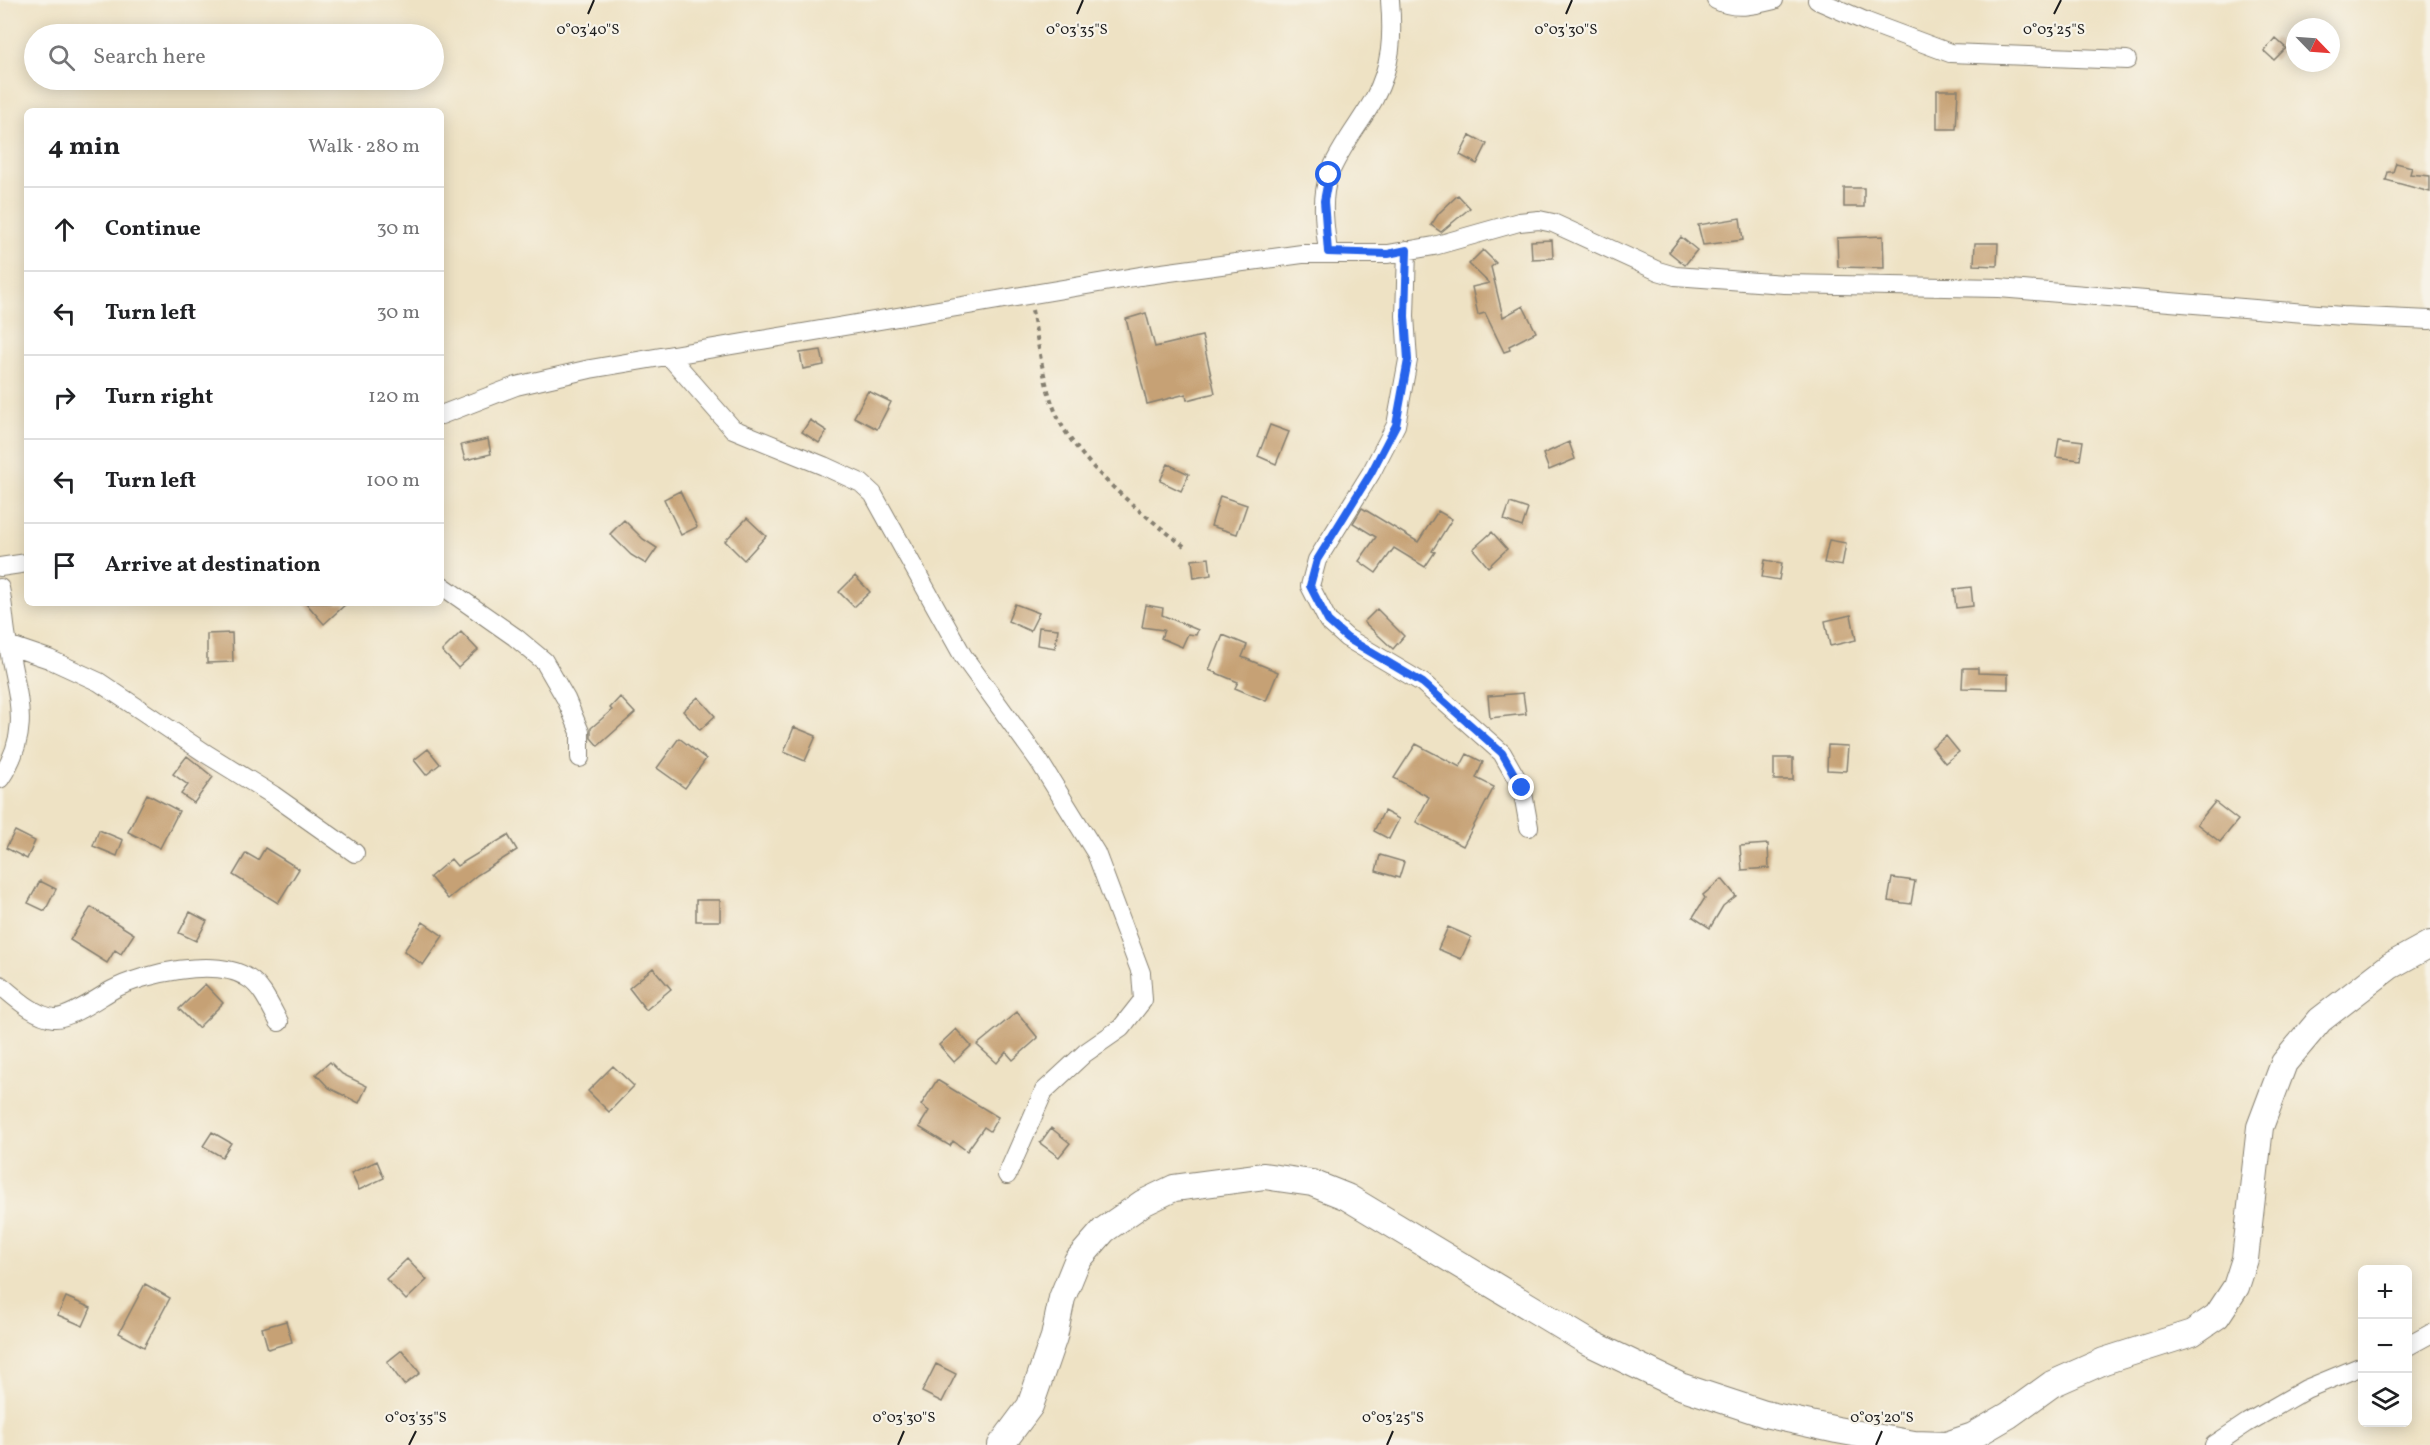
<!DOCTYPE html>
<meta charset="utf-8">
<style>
:root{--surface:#fff;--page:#f2f2f2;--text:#202124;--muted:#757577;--line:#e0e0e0}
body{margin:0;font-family:Vollkorn,serif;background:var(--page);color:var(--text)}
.controls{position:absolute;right:18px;bottom:18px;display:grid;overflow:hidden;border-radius:9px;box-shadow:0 3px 15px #0003}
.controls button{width:54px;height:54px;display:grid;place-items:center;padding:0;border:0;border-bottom:2px solid var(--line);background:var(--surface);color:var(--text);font:30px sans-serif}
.compass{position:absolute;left:2286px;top:18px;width:54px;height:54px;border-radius:50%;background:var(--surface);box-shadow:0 3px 15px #0003;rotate:115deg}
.stop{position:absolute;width:18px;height:18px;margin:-14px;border:4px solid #2563eb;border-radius:50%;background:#fff}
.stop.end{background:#2563eb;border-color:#fff;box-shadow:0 2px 6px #0008}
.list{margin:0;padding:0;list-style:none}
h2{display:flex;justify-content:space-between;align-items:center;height:78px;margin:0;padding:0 24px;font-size:26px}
h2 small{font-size:20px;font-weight:400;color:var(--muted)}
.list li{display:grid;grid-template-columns:39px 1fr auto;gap:18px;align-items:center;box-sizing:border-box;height:84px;padding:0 24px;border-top:2px solid var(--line)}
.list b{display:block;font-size:22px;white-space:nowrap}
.list em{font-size:20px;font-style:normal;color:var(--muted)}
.icon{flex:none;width:33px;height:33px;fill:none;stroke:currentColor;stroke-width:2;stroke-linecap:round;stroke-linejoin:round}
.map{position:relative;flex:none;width:2430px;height:1445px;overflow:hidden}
.search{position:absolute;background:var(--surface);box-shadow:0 3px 15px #0003;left:24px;top:24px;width:420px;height:66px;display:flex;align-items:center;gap:15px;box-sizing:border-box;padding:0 21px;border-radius:33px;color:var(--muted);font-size:22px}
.panel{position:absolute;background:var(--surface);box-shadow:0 3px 15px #0003;left:24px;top:108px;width:420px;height:498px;border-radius:9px}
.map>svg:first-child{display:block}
.building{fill:#c6a174}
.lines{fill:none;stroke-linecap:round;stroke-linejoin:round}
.minor-casing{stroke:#857f70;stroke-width:20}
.secondary-casing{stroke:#857f70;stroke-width:28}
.path{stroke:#857f70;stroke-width:4;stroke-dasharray:4.5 4.5;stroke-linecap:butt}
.minor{stroke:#fff;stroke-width:18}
.secondary{stroke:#fff;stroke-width:26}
.route{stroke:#2563eb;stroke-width:8}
.ticks{fill:none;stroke:#1c1c1c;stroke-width:2}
.ticks-label{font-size:15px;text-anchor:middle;fill:#1c1c1c;stroke:#f7f3e8;stroke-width:4.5;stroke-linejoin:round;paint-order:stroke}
</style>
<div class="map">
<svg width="2430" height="1445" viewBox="0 0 2430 1445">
<rect width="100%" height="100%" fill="#f7f3e8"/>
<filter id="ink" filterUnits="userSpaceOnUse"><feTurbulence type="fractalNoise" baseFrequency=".0167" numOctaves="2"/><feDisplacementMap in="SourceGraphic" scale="12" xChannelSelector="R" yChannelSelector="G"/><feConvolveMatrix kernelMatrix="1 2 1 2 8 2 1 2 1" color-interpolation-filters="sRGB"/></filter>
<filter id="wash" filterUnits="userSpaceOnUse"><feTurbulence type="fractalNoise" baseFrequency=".008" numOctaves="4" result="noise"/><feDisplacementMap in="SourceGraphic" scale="24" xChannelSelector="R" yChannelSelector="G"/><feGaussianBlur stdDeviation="1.35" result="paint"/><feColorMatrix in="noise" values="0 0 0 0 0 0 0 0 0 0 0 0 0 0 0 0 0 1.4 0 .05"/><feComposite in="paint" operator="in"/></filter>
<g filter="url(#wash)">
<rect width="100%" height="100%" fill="#eee2c4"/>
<g id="blocks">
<path class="building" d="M2275,38L2286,48L2274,60L2264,51Z
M1937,90H1958L1956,129H1937Z
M1470,135L1487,144L1477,164L1460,155Z
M2396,163L2412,167L2410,174L2430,176V192L2386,180L2388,172H2393Z
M1844,188H1864V207H1844Z
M1458,195L1470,208L1441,232L1431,225L1439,213Z
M1740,218L1743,240L1703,245L1698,225Z
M1883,236L1884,268L1838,267L1837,238Z
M1681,237L1697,250L1685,265L1669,252Z
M1552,240L1553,258L1532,259L1531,241Z
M1975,243H1998L1997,266L1974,265Z
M1483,250L1496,263L1491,267L1503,317L1523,306L1536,332L1509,346L1510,350L1504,352L1485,313L1478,315L1472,287L1489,283L1469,264Z
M1146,313L1155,347L1202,336L1215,393L1187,400L1186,394L1147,404L1126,319Z
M821,350L824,365L803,369L800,353Z
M868,391L891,402L877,429L854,417Z
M810,420L827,431L819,443L802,432Z
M1270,425L1289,432L1276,464L1258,456Z
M2059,438L2083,441L2080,460L2056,457Z
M488,439L491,454L465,460L461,445Z
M1569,442L1575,459L1549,470L1543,454Z
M1168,464L1189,474L1181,491L1160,481Z
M680,491L697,527L681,535L664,499Z
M1220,496L1247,505L1237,534L1211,526Z
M1510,503L1528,509L1522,527L1504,520Z
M1362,508L1418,542L1438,511L1452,519L1432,551L1435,552L1425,567L1394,548L1376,573L1359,561L1376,537L1353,523Z
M747,518L766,536L744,560L725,541Z
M624,520L643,539L657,548L646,564L631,555L610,534Z
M1492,532L1507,549L1488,567L1473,549Z
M1829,540L1846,543L1842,566L1824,563Z
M1209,558L1211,575L1194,578L1192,560Z
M1765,560L1782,563L1779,580L1762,577Z
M855,576L870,592L854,607L839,592Z
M1971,587L1973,606L1956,608L1954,589Z
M306,603H347L324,624Z
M1015,604L1039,613L1030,631L1008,621Z
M1146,605L1163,608L1162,615L1198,630L1196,635L1188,634L1182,647L1161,638L1164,630L1142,627Z
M1377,609L1404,636L1393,649L1364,622Z
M1851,615L1856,640L1830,646L1825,621Z
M1039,627L1058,629L1055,648L1037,645Z
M461,632L478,650L458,668L442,651Z
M232,633L233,662L207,663V634Z
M1223,635L1247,645L1242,657L1278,672L1266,701L1235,688L1238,682L1209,670Z
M1963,668H1978V673L2008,674V689L1962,688Z
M1523,693L1526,714L1490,718L1488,696Z
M620,697L635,713L598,746L591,738V728L612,710L610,708Z
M698,697L715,716L700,730L683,711Z
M794,727L816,736L805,761L784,752Z
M1946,736L1959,752L1945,763L1932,747Z
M679,738L706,759L685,788L657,768Z
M1416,744L1460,767L1467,754L1483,762L1476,778L1494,787L1463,846L1416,822L1429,797L1394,778Z
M1828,745L1848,746L1846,771L1827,770Z
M428,749L440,764L426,775L414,760Z
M187,756L213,777L194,803L181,794L188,785L173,774Z
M1774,758H1793V780H1774Z
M147,794L179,811L160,848L128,832Z
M2215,802L2238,820L2220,842L2197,824Z
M1384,811L1399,819L1389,839L1374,831Z
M99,830L123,840L117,856L93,846Z
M15,831L35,841L27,859L6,848Z
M508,835L517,850L477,875L448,899L430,877L451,859L457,866Z
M1768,844L1769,868L1742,870L1740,846Z
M265,848L299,869L278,903L233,875L246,853L258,860Z
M1380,855L1404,862L1399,878L1376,871Z
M1892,878L1915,881L1911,904L1888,901Z
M1722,879L1736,896L1723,906L1710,928L1693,917L1705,898L1703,895Z
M40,881L56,889L45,911L28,903Z
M696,900H720V921H696Z
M91,907L134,934L121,954L115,950L107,963L70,940Z
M190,912L207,921L196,941L179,933Z
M423,922L443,936L423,965L404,951Z
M1448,927L1471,937L1461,959L1438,949Z
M653,968L671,989L646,1010L629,988Z
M205,984L223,1003L198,1028L179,1009Z
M1017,1012L1038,1038L1013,1060L1006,1052L997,1063L977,1045Z
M956,1029L971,1046L954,1062L939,1045Z
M330,1062L342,1074L367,1086L359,1103L329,1088L316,1074Z
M613,1066L634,1086L609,1112L588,1091Z
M937,1080L998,1117L990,1131L984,1127L967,1151L953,1141L950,1146L919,1127L929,1111L921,1105Z
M1051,1128L1070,1143L1059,1157L1040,1143Z
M212,1132L231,1143L222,1157L203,1146Z
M377,1161L384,1178L359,1190L351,1173Z
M407,1259L427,1280L406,1300L386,1279Z
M145,1284L170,1298L144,1347L119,1333Z
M66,1297L91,1308L83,1326L58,1315Z
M286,1321L292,1342L268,1349L262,1328Z
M402,1350L420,1373L404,1385L387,1362Z
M936,1364L956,1374L942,1402L922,1392Z"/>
</g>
</g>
<g filter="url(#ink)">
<use href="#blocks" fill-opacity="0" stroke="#857f70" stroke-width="1.5"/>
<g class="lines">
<g class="minor-casing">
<path id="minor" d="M1716,0C1735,10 1754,5 1774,0
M1817,0L1867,22L1950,53L2127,60
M1407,250L1405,316L1408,360L1396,425L1371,473L1317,560L1310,586L1328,621L1347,638L1423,683L1502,753L1522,788L1529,827
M1328,252C1325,227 1320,200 1329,175C1340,147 1360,124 1374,99C1392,65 1393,37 1390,0
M670,357L733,429L824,466L861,483L873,494L963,656L1039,761L1096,853L1141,973L1143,1000L1121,1028L1085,1053L1044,1091L1007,1175
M441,415L516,386L590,369L1140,276L1302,254H1388L1434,246L1519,222L1539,220L1553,223L1658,271L1675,276L1784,284L1999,288L2342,316L2430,320
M0,567L27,563
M441,585L515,637L544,661L566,699L580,732V758
M0,588C4,607 4,626 8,644C17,697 33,730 0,779
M8,645L49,659L99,682L205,753L273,795L355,853
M0,985C15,997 34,1016 54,1018C69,1019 98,998 112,990C143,973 217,957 248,978C263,987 271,1008 279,1022
M2408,1346L2430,1334
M2214,1445L2247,1423L2306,1389L2362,1366"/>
</g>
<g class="secondary-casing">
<path id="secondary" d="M1001,1445L1030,1406L1054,1337L1062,1298L1077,1261L1104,1230L1143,1203L1174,1188L1264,1176L1312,1183L1347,1197L1588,1342L1680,1386L1765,1414L1837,1430L1914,1444L1946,1445L1973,1436L2009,1415L2052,1384L2104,1361L2192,1333L2217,1316L2236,1287L2245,1259L2260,1127L2284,1063L2320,1020L2390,966L2430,944"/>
</g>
<path class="path" d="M1032,310C1040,350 1044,399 1067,434C1097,479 1142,513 1184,546"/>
<use href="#minor" class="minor"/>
<use href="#secondary" class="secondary"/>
</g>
</g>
<g class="lines" filter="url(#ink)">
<path class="route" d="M1329,175L1324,201L1328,252L1388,254L1407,250L1405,316L1408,360L1396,425L1371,473L1317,560L1310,586L1328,621L1347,638L1423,683L1502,753L1522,788"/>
</g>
<path class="ticks" d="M588,14L594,0M1077,14L1083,0M1566,14L1572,0M2054,14L2061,0M409,1445L416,1431M898,1445L904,1431M1387,1445L1393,1431M1876,1445L1882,1431"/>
<g class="ticks-label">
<text x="588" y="34">0°03'40"S</text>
<text x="1077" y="34">0°03'35"S</text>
<text x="1566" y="34">0°03'30"S</text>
<text x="2054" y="34">0°03'25"S</text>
<text x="416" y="1422">0°03'35"S</text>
<text x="904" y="1422">0°03'30"S</text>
<text x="1393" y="1422">0°03'25"S</text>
<text x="1882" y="1422">0°03'20"S</text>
</g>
</svg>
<div class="controls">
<button>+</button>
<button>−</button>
<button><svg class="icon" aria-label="layers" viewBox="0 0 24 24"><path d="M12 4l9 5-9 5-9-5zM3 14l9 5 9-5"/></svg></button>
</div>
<svg class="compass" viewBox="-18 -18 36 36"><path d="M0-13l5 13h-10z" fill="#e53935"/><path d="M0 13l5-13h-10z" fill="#757577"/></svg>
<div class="stop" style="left:1329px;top:175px"></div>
<div class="stop end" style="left:1522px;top:788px"></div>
<div class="search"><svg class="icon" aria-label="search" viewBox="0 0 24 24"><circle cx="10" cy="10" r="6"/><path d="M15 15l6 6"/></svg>Search here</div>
<section class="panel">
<h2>4 min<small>Walk · 280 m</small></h2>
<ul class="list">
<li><svg class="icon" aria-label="ahead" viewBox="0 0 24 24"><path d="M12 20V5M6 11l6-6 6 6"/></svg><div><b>Continue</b></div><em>30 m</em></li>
<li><svg class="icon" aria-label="left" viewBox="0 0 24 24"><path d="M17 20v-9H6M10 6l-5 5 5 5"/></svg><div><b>Turn left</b></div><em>30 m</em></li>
<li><svg class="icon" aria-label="right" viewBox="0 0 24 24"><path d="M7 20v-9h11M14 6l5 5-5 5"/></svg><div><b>Turn right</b></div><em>120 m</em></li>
<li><svg class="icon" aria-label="left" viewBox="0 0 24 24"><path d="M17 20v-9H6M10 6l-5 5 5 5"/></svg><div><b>Turn left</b></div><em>100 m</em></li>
<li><svg class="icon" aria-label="arrive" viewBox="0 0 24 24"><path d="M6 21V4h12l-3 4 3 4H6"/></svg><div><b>Arrive at destination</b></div></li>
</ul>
</section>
</div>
